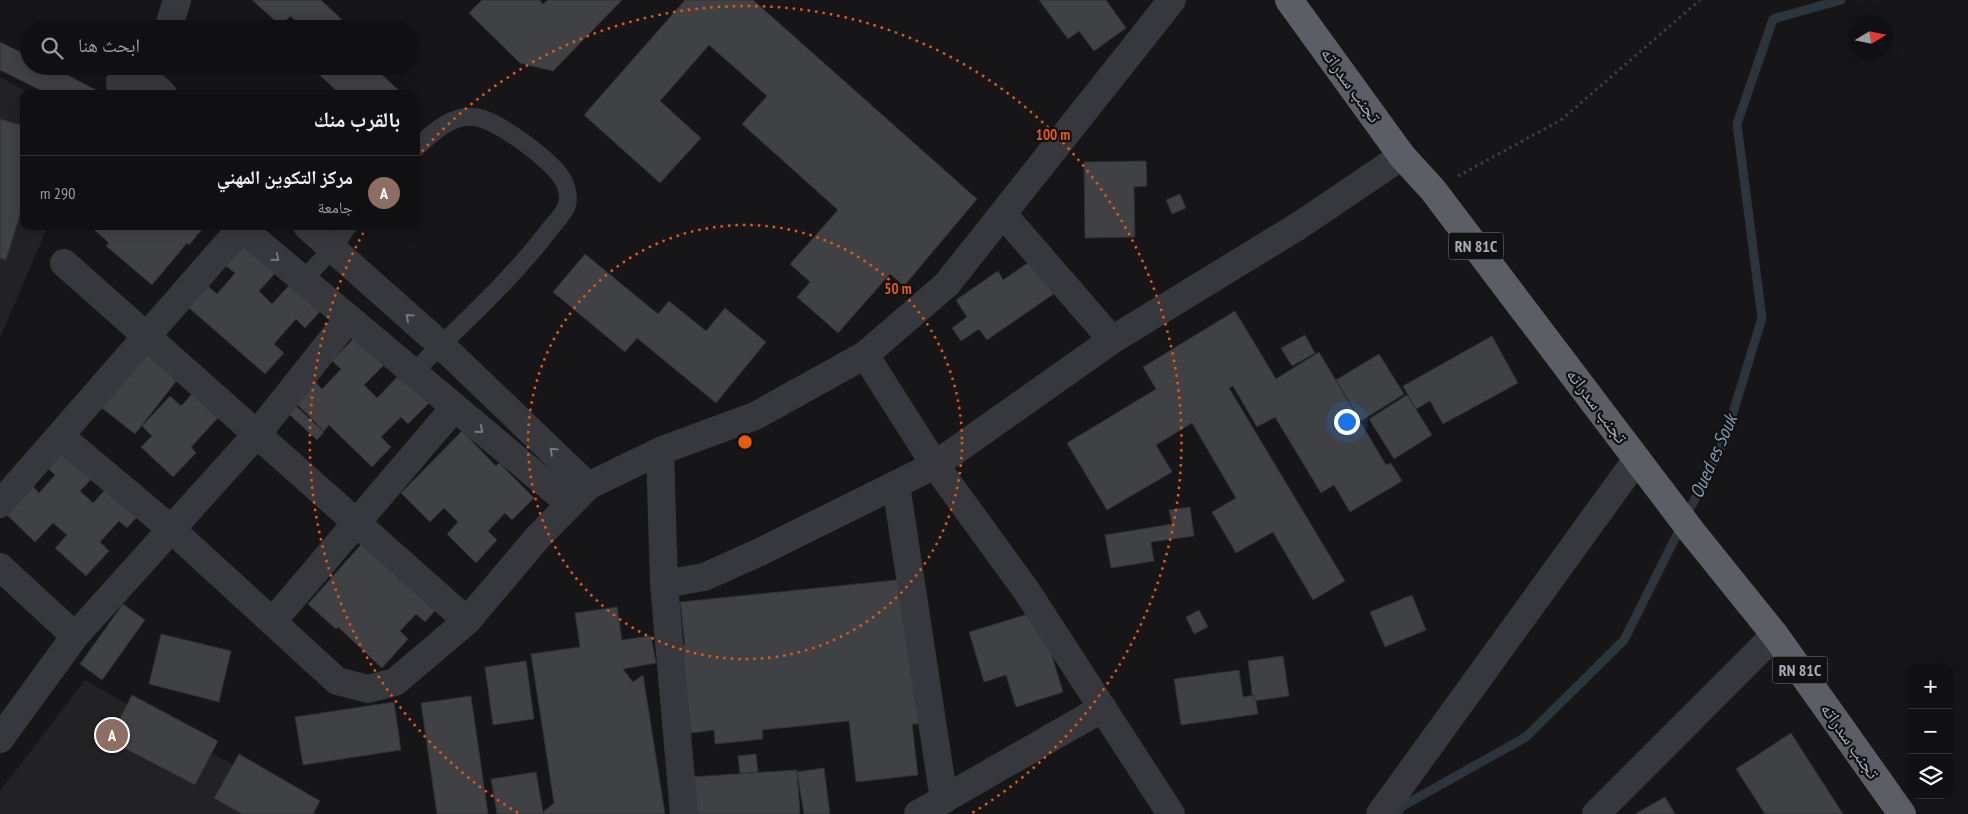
<!DOCTYPE html>
<html lang="ar">
<meta charset="utf-8">
<style>
:root{--surface:#101012;--page:#1e1e20;--text:#f1f3f6;--muted:#9c9d9f;--line:#303032;--accent:#f2b134}
body{margin:0;font-family:"PT Sans Narrow","Noto Naskh Arabic",sans-serif;background:var(--page);color:var(--text);direction:rtl}
.controls{position:absolute;right:15px;bottom:15px;display:grid;overflow:hidden;border-radius:10px;box-shadow:0 2px 12px #0003}
.controls button{width:45px;height:45px;display:grid;place-items:center;padding:0;border:0;border-bottom:1px solid var(--line);background:var(--surface);color:var(--text);font:25px sans-serif}
.compass{position:absolute;left:1848px;top:15px;width:45px;height:45px;border-radius:50%;background:var(--surface);box-shadow:0 2px 12px #0003;rotate:80deg}
.you{position:absolute;left:1346px;top:421px;width:18px;height:18px;margin:-12px;border:4px solid #fff;border-radius:50%;background:#1a73e8;box-shadow:0 0 0 8px #1a73e833}
.badge{display:grid;place-items:center;width:32px;height:32px;border-radius:50%;background:var(--accent);color:#fff;font-size:16px;font-weight:700}
.pin{position:absolute;translate:-50% -50%;border:2px solid #fff;box-shadow:0 1px 5px #0006}
.list{margin:0;padding:0;list-style:none}
h2{display:flex;justify-content:space-between;align-items:center;height:65px;margin:0;padding:0 20px;font-size:21px}
h2 small{font-size:16px;font-weight:400;color:var(--muted)}
.list li{display:grid;grid-template-columns:32px 1fr auto;gap:15px;align-items:center;box-sizing:border-box;height:75px;padding:0 20px;border-top:1px solid var(--line)}
.list b{display:block;font-size:19px;white-space:nowrap}
.list p{margin:0;font-size:16px;white-space:nowrap;color:var(--muted)}
.list em{font-size:16px;font-style:normal;color:var(--muted)}
.icon{flex:none;width:28px;height:28px;fill:none;stroke:currentColor;stroke-width:2;stroke-linecap:round;stroke-linejoin:round}
.map{position:relative;flex:none;width:1968px;height:814px;overflow:hidden;direction:ltr}
.search{position:absolute;background:var(--surface);box-shadow:0 2px 12px #0003;left:20px;top:20px;width:400px;height:55px;display:flex;align-items:center;gap:12px;box-sizing:border-box;padding:0 18px;border-radius:28px;color:var(--muted);font-size:19px}
.panel{position:absolute;background:var(--surface);box-shadow:0 2px 12px #0003;left:20px;top:90px;width:400px;height:140px;border-radius:10px;direction:rtl}
.map>svg:first-child{display:block}
.built{fill:#222225}
.lines{fill:none;stroke-linecap:round;stroke-linejoin:round}
.stream{stroke:#2c353c;stroke-width:9}
.building{fill:#404145;stroke:#303034}
.path{stroke:#3d3f44;stroke-width:3;stroke-dasharray:2.5 4;stroke-linecap:butt}
.service{stroke:#37383d;stroke-width:18}
.minor{stroke:#37383d;stroke-width:28}
.trunk{stroke:#5b5e65;stroke-width:28}
.oneway{stroke:#757881}
.ring{fill:none;stroke:#e8590c;stroke-width:2.5;stroke-dasharray:2.5 5}
.labels{text-anchor:middle;stroke-width:4.5;stroke-linejoin:round;paint-order:stroke}
.shield{fill:#111113;stroke:#7b7e86;stroke-width:1}
.shield-label{font-size:16px;font-weight:bold;fill:#a8adb8}
.street-label{font-size:18px;fill:#a8adb8;stroke:#111113}
.water-label{font-size:19px;font-style:italic;fill:#7f9bb3;stroke:#111113}
.centre{fill:#e8590c;stroke:#111113;stroke-width:2.5}
.ring-label{font-size:15px;text-anchor:middle;font-weight:bold;fill:#e8590c;stroke:#111113;stroke-width:4.5;stroke-linejoin:round;paint-order:stroke}
</style>
<div class="map">
<svg width="1968" height="814" viewBox="0 0 1968 814">
<rect width="100%" height="100%" fill="#161618"/>
<path class="built" d="M0,77L31,94H24V226H48L0,338Z
M85,680L319,814H0V791Z"/>
<g class="lines">
<path class="stream" d="M1397,814L1401,807L1526,737L1624,640L1725,439L1762,318L1737,124L1773,19L1841,0"/>
</g>
<path class="building" d="M252,0H321L352,29H305L290,16L281,26Z
M482,0H539L543,4L548,0H622L553,71L520,63L469,13Z
M685,0H753L977,199L904,286L890,274L838,333L797,297L810,282L790,264L838,210L742,124L767,96L709,45L660,101L701,138L660,183L584,115Z
M1039,0H1106L1126,28L1094,51L1079,31L1068,39Z
M0,42L29,56V66H50L104,94H48L0,70Z
M310,66H372L403,94H340Z
M0,119L24,126V202L6,260L0,258Z
M1146,161L1147,186L1134,187L1135,237L1085,238L1084,162Z
M1180,194L1186,208L1172,214L1166,200Z
M90,226H205L189,245L187,243L152,285L106,246L109,243Z
M248,241L279,269L259,291L272,304L293,281L323,308L305,328L296,319L274,344L284,353L265,374L188,307L207,285L217,294L235,273L226,266Z
M585,254L658,314L669,301L706,331L725,308L766,342L716,403L637,338L625,352L553,292Z
M1032,260L1055,293L987,340L979,329L961,341L952,328L967,317L956,300L998,271L1003,280Z
M1235,311L1276,379L1319,352L1386,465L1391,463L1402,481L1350,512L1334,485L1321,493L1275,417L1257,427L1233,386L1229,388L1345,581L1313,600L1273,532L1236,553L1212,512L1236,498L1192,423L1156,445L1172,472L1107,510L1067,443L1156,389L1143,367Z
M1305,335L1315,353L1292,366L1281,348Z
M356,336L385,364L364,385L377,398L399,375L429,403L408,424L401,417L381,437L391,447L372,467L329,425L324,431L295,402L315,381L322,389L341,369L332,361Z
M1492,336L1518,383L1443,424L1430,401L1416,409L1403,386Z
M155,340L188,366L135,434L102,408Z
M1379,354L1404,394L1361,421L1336,380Z
M205,380L230,405L191,447L196,453L173,477L141,447L152,436L142,426L170,396L181,406Z
M1407,395L1432,435L1394,459L1369,419Z
M296,406L324,432L317,440L289,414Z
M462,431L496,466L499,463L534,498L512,520L505,513L488,531L497,540L476,563L447,534L458,522L444,508L430,522L401,493Z
M70,440L101,469L80,491L93,503L115,479L146,507L127,528L119,521L100,542L109,551L86,576L55,548L67,535L53,523L35,542L6,514L32,485L39,493L55,475L46,466Z
M1190,507L1194,536L1151,542L1154,561L1111,568L1105,535L1172,524L1169,510Z
M373,531L447,597L425,622L416,614L400,631L408,639L382,668L338,627L336,629L308,604Z
M906,579L921,724H912L918,775L856,782L849,721L762,730L763,739L715,744L714,730L691,733L682,645H685L680,602Z
M1412,595L1426,630L1385,647L1370,612Z
M123,604L145,620L102,680L80,664Z
M617,607L622,640L651,636L656,663L623,669L633,682L643,675L665,814H497L491,779L536,772L543,812L554,803L531,654L580,647L575,613Z
M1199,610L1208,627L1194,634L1186,617Z
M1038,611L1063,692L1016,707L1006,675L984,682L969,632Z
M161,634L231,651L219,702L149,684Z
M1283,656L1289,696L1253,701L1248,661Z
M526,661L534,719L493,725L485,667Z
M1239,670L1243,697L1255,695L1258,714L1181,725L1174,679Z
M132,695L218,741L195,785L109,740Z
M471,696L488,814H437L421,703Z
M394,702L401,750L303,765L295,717Z
M1791,733L1843,814H1765L1736,769Z
M239,754L320,801L313,814H242L214,798Z
M756,754L758,772L740,774L738,756Z
M824,768L830,814H804L797,772Z
M797,770L800,814H693L690,777Z
M1665,797L1675,814H1635Z"/>
<g class="lines">
<path class="path" d="M1458,176L1561,120L1700,0"/>
<path class="service" d="M303,280L332,249L348,226
M413,373C459,326 510,282 549,230C555,223 564,214 567,205C569,197 567,187 563,180C553,161 495,118 474,117C450,115 433,133 416,148"/>
<path class="minor" d="M168,29L177,0
M121,94L120,81L150,82L163,94
M1003,214L1112,340
M239,226L570,504
M307,226L441,345L588,486
M64,263L467,621
M865,355L935,465L1026,590L1171,814
M60,436L171,529L337,681L368,689L395,682L467,621L538,537L588,486L660,451L755,416L865,355L947,284L1172,0
M660,451L664,584L684,814
M896,485L944,800
M0,504L241,228
M0,567L75,636
M664,584L704,577L760,552L935,465L1112,340L1300,225L1402,156
M273,621L454,408
M0,739L75,636L257,434L349,318
M918,814L1103,708
M1380,814L1637,459
M1596,814L1775,635"/>
<path class="trunk" d="M1289,0L1402,156L1433,190L1692,532L1775,635L1902,814"/>
</g>
<defs><path id="oneway-chevron" d="M-2-3.5L2.5 0L-2 3.5" fill="none" stroke-width="1.6" stroke-linecap="round" stroke-linejoin="round" transform="scale(1.25)"/></defs>
<g class="oneway">
<use href="#oneway-chevron" transform="translate(276 258) rotate(40)"/>
<use href="#oneway-chevron" transform="translate(409 317) rotate(-138)"/>
<use href="#oneway-chevron" transform="translate(480 430) rotate(40)"/>
<use href="#oneway-chevron" transform="translate(553 451) rotate(-137)"/>
</g>
<g class="ring">
<circle cx="745" cy="442" r="217"/>
<path d="M518 813A435 435 0 0 1 366 228M417 157A435 435 0 1 1 972 813"/>
</g>
<g class="labels">
<g class="shield">
<rect x="1448.5" y="232.5" width="55" height="27" rx="4"/>
<rect x="1772.5" y="656.5" width="55" height="27" rx="4"/>
</g>
<g class="shield-label">
<text x="1476" y="252">RN 81C</text>
<text x="1800" y="676">RN 81C</text>
</g>
<g class="street-label">
<text transform="translate(1351 85) rotate(54)" y="6">تجنب سدراته</text>
<text transform="translate(1597 406) rotate(53)" y="6">تجنب سدراته</text>
<text transform="translate(1850 741) rotate(55)" y="6">تجنب سدراته</text>
</g>
<g class="water-label">
<text transform="translate(1713 456) rotate(-66)" y="7">Oued es Souk</text>
</g>
</g>
<circle cx="745" cy="442" r="8" class="centre"/>
<g class="ring-label">
<text x="1053" y="140">100 m</text>
<text x="898" y="294">50 m</text>
</g>
</svg>
<div class="controls">
<button>+</button>
<button>−</button>
<button><svg class="icon" aria-label="layers" viewBox="0 0 24 24"><path d="M12 4l9 5-9 5-9-5zM3 14l9 5 9-5"/></svg></button>
</div>
<svg class="compass" viewBox="-18 -18 36 36"><path d="M0-13l5 13h-10z" fill="#e53935"/><path d="M0 13l5-13h-10z" fill="#9c9d9f"/></svg>
<div class="you"></div>
<div class="pin badge" style="left:112px;top:735px;background:#8d6e63">A</div>
<div class="search"><svg class="icon" aria-label="search" viewBox="0 0 24 24"><circle cx="10" cy="10" r="6"/><path d="M15 15l6 6"/></svg>ابحث هنا</div>
<section class="panel">
<h2>بالقرب منك<small></small></h2>
<ul class="list">
<li><span class="badge" style="background:#8d6e63">A</span><div><b>مركز التكوين المهني</b><p>جامعة</p></div><em>290 m</em></li>
</ul>
</section>
</div>
